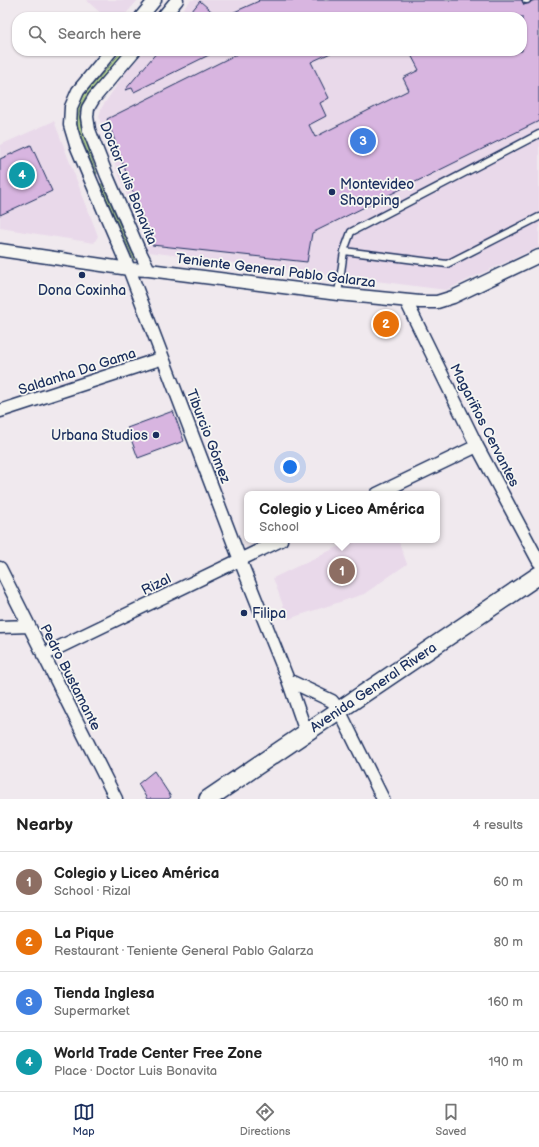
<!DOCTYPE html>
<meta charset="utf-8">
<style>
:root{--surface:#fff;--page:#f6f6f6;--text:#222;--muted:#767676;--line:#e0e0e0;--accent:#1b2f5e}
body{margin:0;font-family:"Balsamiq Sans",sans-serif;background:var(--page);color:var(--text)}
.you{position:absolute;left:290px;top:467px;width:14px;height:14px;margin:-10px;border:3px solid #fff;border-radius:50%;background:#1a73e8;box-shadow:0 0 0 6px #1a73e833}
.badge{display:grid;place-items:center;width:26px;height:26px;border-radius:50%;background:var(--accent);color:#fff;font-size:13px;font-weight:700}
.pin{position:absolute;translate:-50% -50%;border:2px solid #fff;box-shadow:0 1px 4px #0006}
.popup{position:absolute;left:244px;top:491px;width:196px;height:52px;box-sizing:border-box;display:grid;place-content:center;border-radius:8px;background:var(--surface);filter:drop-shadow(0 1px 3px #0005);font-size:13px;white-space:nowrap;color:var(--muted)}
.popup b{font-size:15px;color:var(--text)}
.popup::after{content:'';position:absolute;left:50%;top:100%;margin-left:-8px;border:8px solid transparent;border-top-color:var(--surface)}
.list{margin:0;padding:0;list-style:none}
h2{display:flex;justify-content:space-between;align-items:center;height:52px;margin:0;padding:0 16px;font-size:17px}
h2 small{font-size:13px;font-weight:400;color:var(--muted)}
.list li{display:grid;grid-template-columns:26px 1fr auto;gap:12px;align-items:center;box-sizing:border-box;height:60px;padding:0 16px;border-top:1px solid var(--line)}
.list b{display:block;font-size:15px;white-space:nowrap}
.list p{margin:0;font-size:13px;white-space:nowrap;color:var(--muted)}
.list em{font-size:13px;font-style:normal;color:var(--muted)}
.icon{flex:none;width:22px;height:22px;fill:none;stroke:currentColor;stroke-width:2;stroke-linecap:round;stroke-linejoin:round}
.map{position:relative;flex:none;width:539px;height:799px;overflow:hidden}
.search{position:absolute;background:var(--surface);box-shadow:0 1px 3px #0004;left:12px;right:12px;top:12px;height:44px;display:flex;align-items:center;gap:10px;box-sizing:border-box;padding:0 14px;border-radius:16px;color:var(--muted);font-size:15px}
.sheet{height:292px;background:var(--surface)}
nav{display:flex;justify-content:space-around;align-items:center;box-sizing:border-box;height:56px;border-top:1px solid var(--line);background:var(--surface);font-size:11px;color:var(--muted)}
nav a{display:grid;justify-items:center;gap:2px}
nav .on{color:var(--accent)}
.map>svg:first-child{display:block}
.built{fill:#e9d9ea}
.green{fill:#bedb93;stroke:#6c8578}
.building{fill:#d8b5e0;stroke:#1b2f5e}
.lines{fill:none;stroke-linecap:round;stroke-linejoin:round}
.lane-casing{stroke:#1b2f5e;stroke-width:9}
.street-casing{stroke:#1b2f5e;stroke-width:15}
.secondary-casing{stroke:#1b2f5e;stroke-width:20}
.lane{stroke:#f6f6f2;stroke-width:6}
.street{stroke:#f6f6f2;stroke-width:12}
.secondary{stroke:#f6f6f2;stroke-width:17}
.poi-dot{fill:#1b2f5e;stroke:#f6f6f2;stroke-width:1.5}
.labels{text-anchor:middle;stroke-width:3.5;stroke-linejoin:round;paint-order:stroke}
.street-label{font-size:14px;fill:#1b2f5e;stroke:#f6f6f2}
.poi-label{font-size:14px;fill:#1b2f5e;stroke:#f6f6f2;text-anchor:start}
</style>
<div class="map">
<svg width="539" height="799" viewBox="0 0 539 799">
<rect width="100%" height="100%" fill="#f0e9ee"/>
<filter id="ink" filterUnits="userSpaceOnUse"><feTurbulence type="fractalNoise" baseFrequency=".025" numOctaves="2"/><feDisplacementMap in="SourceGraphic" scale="8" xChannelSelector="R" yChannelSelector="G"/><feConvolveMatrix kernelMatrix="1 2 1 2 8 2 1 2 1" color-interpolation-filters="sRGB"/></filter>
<g filter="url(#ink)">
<path class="built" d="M86,0H138L123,17H105Z
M191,0H539V247L446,290L149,252L104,136L99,116L102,107L128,69L145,51H522V17H176Z
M54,121L98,236L94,243L0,228V145Z
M352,540H398L407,564L364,594L288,619L273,578Z"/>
<path class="green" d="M122,51H125L86,96L81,106L79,114L81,127L97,174H96L78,128L77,114L78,106L84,95Z
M100,184H102L135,259L134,260Z"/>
<path class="building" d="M258,0H522L524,5L535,0H539V121L312,233L307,262L152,245L107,119L239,53L238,51H335L311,62L329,98L320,103L326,116L309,125L315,137L409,90L403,78L419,70L409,51H522V17H223L259,1Z
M200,1L218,17H187Z
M158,51H217L134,92L132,88L125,90Z
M31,145L52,191L0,215V159Z
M173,411L184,441L138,458L127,428Z
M154,771L171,797L168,799H147L138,784Z"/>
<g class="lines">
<g class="lane-casing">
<path id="lane" d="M526,0H527
M539,134L351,232L344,251L447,264L539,217
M338,294L344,251"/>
</g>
<g class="street-casing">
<path id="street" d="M141,17L155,0
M163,17L177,0
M111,51L78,91L71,107L70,125L76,145L92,183L129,269L240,560L288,680L306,732
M134,51L94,98L88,108L87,117L89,130L107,176L138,248L149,270
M0,250L129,269L149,270L338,294L420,302H437L453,297L539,256
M406,301L477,446L539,562
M0,411L163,358
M377,494L477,446
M0,568L116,799
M0,627L29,626
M43,655L281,540
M288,680L332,701L339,710L383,799"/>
</g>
<g class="secondary-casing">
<path id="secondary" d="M208,799L539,575"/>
</g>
<use href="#lane" class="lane"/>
<use href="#street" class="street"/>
<use href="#secondary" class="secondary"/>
</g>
</g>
<g class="poi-dot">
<circle cx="332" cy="192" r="4"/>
<circle cx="82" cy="275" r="4"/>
<circle cx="156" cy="435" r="4"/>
<circle cx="244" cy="613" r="4"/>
</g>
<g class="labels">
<g class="street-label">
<text transform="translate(129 183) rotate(68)" y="5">Doctor Luis Bonavita</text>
<text transform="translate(276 270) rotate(7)" y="5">Teniente General Pablo Galarza</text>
<text transform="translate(77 371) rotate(-18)" y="5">Saldanha Da Gama</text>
<text transform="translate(485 425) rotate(63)" y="5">Magariños Cervantes</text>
<text transform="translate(209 436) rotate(69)" y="5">Tiburcio Gómez</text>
<text transform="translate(156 584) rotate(-26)" y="5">Rizal</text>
<text transform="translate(71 677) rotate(63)" y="5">Pedro Bustamante</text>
<text transform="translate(373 687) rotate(-34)" y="5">Avenida General Rivera</text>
</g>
<g class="poi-label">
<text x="340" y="189">Montevideo<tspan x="340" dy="16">Shopping</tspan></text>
<text x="82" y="295" text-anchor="middle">Dona Coxinha</text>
<text x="148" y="440" text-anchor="end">Urbana Studios</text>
<text x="252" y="618">Filipa</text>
</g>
</g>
</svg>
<div class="you"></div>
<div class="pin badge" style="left:342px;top:571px;background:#8d6e63">1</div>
<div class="popup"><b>Colegio y Liceo América</b>School</div>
<div class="pin badge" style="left:386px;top:324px;background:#e8710a">2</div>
<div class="pin badge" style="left:363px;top:141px;background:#3f7fe0">3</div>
<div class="pin badge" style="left:22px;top:175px;background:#0f9aa8">4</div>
<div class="search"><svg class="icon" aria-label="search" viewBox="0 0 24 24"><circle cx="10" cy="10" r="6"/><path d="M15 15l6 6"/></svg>Search here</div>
</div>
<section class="sheet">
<h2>Nearby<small>4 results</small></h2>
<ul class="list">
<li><span class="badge" style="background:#8d6e63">1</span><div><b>Colegio y Liceo América</b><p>School · Rizal</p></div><em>60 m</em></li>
<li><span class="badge" style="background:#e8710a">2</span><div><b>La Pique</b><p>Restaurant · Teniente General Pablo Galarza</p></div><em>80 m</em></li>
<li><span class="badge" style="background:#3f7fe0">3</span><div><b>Tienda Inglesa</b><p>Supermarket</p></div><em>160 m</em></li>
<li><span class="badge" style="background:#0f9aa8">4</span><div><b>World Trade Center Free Zone</b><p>Place · Doctor Luis Bonavita</p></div><em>190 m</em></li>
</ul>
</section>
<nav>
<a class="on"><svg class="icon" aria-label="map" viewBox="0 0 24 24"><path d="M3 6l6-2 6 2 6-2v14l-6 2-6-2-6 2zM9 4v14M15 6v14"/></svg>Map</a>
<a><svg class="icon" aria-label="directions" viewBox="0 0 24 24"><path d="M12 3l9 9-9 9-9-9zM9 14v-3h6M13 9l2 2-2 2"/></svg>Directions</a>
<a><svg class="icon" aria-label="saved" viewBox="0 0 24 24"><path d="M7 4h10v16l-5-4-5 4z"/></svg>Saved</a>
</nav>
